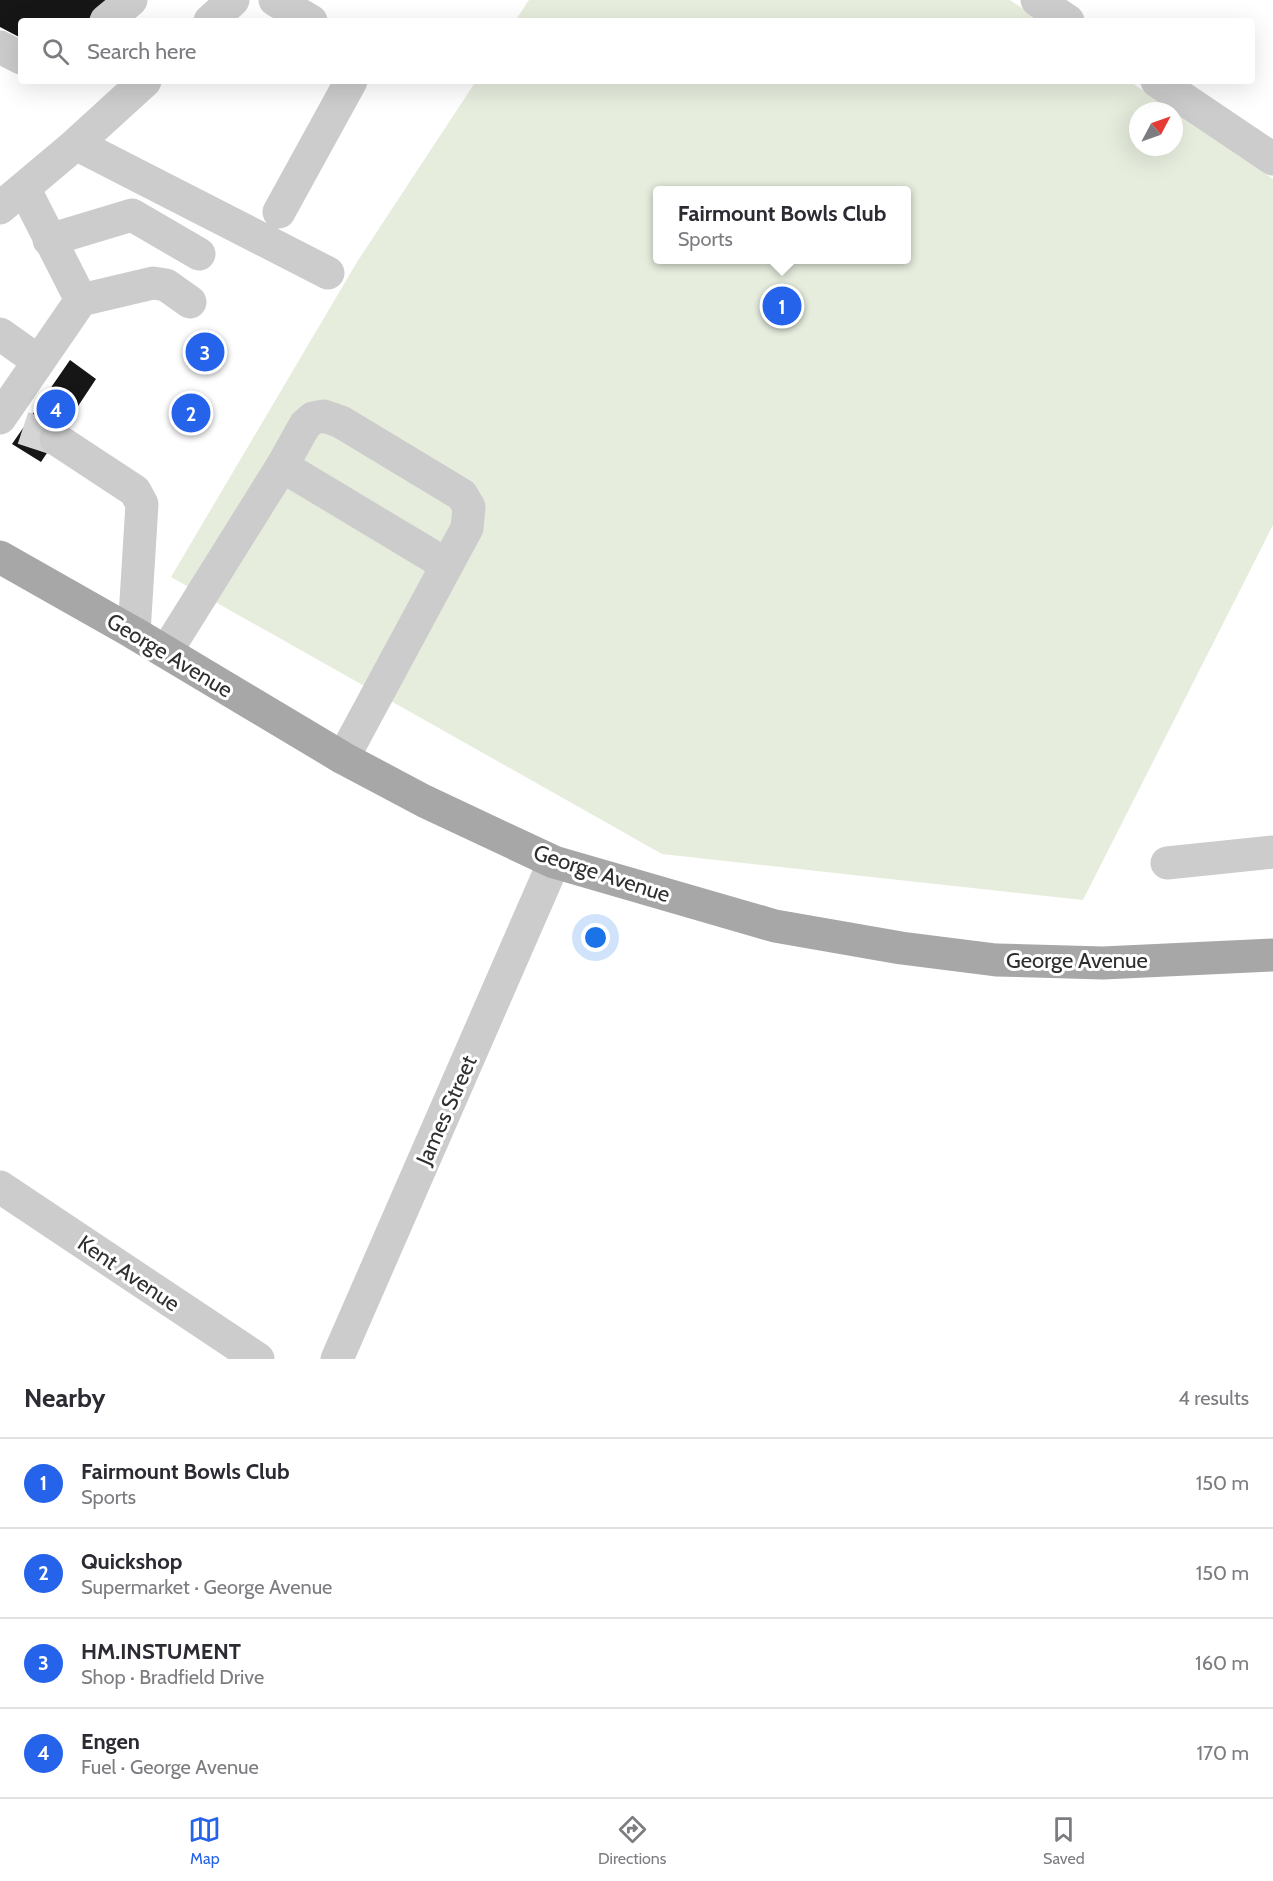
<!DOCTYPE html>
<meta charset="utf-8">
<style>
:root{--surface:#fff;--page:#f2f2f3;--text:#2b2b33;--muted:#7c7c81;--line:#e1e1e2;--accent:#2563eb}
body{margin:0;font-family:Cabin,sans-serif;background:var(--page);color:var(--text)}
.compass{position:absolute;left:1129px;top:102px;width:54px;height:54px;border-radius:50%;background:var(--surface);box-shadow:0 6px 24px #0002;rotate:49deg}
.you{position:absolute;left:596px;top:938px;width:21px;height:21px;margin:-15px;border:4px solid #fff;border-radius:50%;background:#1a73e8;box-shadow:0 0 0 9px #1a73e833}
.badge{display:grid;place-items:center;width:39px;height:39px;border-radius:50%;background:var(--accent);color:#fff;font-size:20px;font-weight:700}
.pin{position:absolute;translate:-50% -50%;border:3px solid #fff;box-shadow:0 2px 6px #0006}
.popup{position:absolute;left:653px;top:186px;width:258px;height:78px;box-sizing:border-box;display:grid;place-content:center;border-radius:6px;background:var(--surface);filter:drop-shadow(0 2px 4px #0005);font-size:20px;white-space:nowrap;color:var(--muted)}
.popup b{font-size:22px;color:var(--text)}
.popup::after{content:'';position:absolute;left:50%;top:100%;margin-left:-12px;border:12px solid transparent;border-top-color:var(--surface)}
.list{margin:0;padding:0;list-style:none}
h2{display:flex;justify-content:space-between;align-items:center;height:78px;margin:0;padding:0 24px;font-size:26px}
h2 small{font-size:20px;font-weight:400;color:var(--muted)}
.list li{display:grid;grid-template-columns:39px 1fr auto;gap:18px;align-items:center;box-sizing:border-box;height:90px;padding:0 24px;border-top:2px solid var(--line)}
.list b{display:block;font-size:22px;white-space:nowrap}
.list p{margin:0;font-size:20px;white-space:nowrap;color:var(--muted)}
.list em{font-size:20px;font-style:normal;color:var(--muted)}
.icon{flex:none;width:33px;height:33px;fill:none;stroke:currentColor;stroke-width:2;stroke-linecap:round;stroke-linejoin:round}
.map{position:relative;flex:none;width:1273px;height:1359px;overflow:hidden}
.search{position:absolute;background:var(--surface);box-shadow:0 6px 24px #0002;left:18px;right:18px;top:18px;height:66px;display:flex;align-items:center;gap:15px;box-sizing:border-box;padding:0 21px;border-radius:6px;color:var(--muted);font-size:22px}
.sheet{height:438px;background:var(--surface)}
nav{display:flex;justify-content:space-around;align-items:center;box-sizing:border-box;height:84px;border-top:2px solid var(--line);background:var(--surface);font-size:16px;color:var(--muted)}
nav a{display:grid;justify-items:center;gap:3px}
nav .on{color:var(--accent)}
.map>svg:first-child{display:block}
.green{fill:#e6eddd;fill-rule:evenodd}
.building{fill:#161616}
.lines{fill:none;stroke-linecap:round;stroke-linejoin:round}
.minor-tunnel{stroke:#d5d5d5;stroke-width:33;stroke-dasharray:33 16;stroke-linecap:butt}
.minor{stroke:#ccc;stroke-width:33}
.major{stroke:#a7a7a7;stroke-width:33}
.labels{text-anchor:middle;stroke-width:6;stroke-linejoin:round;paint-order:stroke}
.street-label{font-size:22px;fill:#2f2f2f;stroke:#fff}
</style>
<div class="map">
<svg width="1273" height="1359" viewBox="0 0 1273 1359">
<rect width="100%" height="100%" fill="#fff"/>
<path class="green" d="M529,0H1010L1041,21H515Z
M476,81H1129L1173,111H1138V147H1174V112L1273,179V525L1083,900L662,854L171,577L357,262ZM658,190H906V260H658Z"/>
<path class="building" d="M0,0H114L92,21H21V38L0,27Z
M70,360L96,379L41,462L12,444Z"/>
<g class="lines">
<path class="minor-tunnel" d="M23,428L56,439"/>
<path class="minor" d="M275,0L311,21
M1037,0L1068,21
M106,21L131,0
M210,21L233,0
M0,47L21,58
M1157,81L1273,159
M76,144L328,273
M0,208L76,144L145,81
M279,212L351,81
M49,240L132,215L199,254
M81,300L153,283L166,285L190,302
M0,334L38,361
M0,418L81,300L24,188
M56,439L135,491L142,504L134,633
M282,466L447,565
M166,652L282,466L305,425L313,418L324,416L341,422L462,495L469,507L467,528L343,758
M1167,863L1273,852
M0,1187L258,1359
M337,1359L554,862"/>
<path class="major" d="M0,557L134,633L343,758L424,801L554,862L775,926L901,948L996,960L1103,963L1273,955"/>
</g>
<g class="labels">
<g class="street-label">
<text transform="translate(170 655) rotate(31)" y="8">George Avenue</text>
<text transform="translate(602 873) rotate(18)" y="8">George Avenue</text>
<text x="1077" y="968">George Avenue</text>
<text transform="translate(446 1110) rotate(-66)" y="8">James Street</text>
<text transform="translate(129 1273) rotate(34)" y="8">Kent Avenue</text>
</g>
</g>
</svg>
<svg class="compass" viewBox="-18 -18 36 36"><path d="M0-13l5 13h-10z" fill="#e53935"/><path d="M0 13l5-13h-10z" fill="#7c7c81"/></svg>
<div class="you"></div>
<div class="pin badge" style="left:782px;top:306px">1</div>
<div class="popup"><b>Fairmount Bowls Club</b>Sports</div>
<div class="pin badge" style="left:191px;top:413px">2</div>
<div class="pin badge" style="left:205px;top:352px">3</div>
<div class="pin badge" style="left:56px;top:409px">4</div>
<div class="search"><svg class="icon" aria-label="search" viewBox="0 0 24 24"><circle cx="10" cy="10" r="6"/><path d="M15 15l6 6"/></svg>Search here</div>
</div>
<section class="sheet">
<h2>Nearby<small>4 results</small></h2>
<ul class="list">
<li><span class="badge">1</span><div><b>Fairmount Bowls Club</b><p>Sports</p></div><em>150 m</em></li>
<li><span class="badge">2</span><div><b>Quickshop</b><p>Supermarket · George Avenue</p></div><em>150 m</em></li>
<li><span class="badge">3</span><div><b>HM.INSTUMENT</b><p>Shop · Bradfield Drive</p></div><em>160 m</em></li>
<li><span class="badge">4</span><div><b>Engen</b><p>Fuel · George Avenue</p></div><em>170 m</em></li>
</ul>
</section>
<nav>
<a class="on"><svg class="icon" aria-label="map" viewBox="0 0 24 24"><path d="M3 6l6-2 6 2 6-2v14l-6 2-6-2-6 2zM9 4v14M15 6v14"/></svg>Map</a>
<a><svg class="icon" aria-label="directions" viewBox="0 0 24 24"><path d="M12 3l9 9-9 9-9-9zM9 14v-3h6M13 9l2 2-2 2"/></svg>Directions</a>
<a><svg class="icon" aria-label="saved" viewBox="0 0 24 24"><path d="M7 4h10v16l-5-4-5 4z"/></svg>Saved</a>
</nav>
